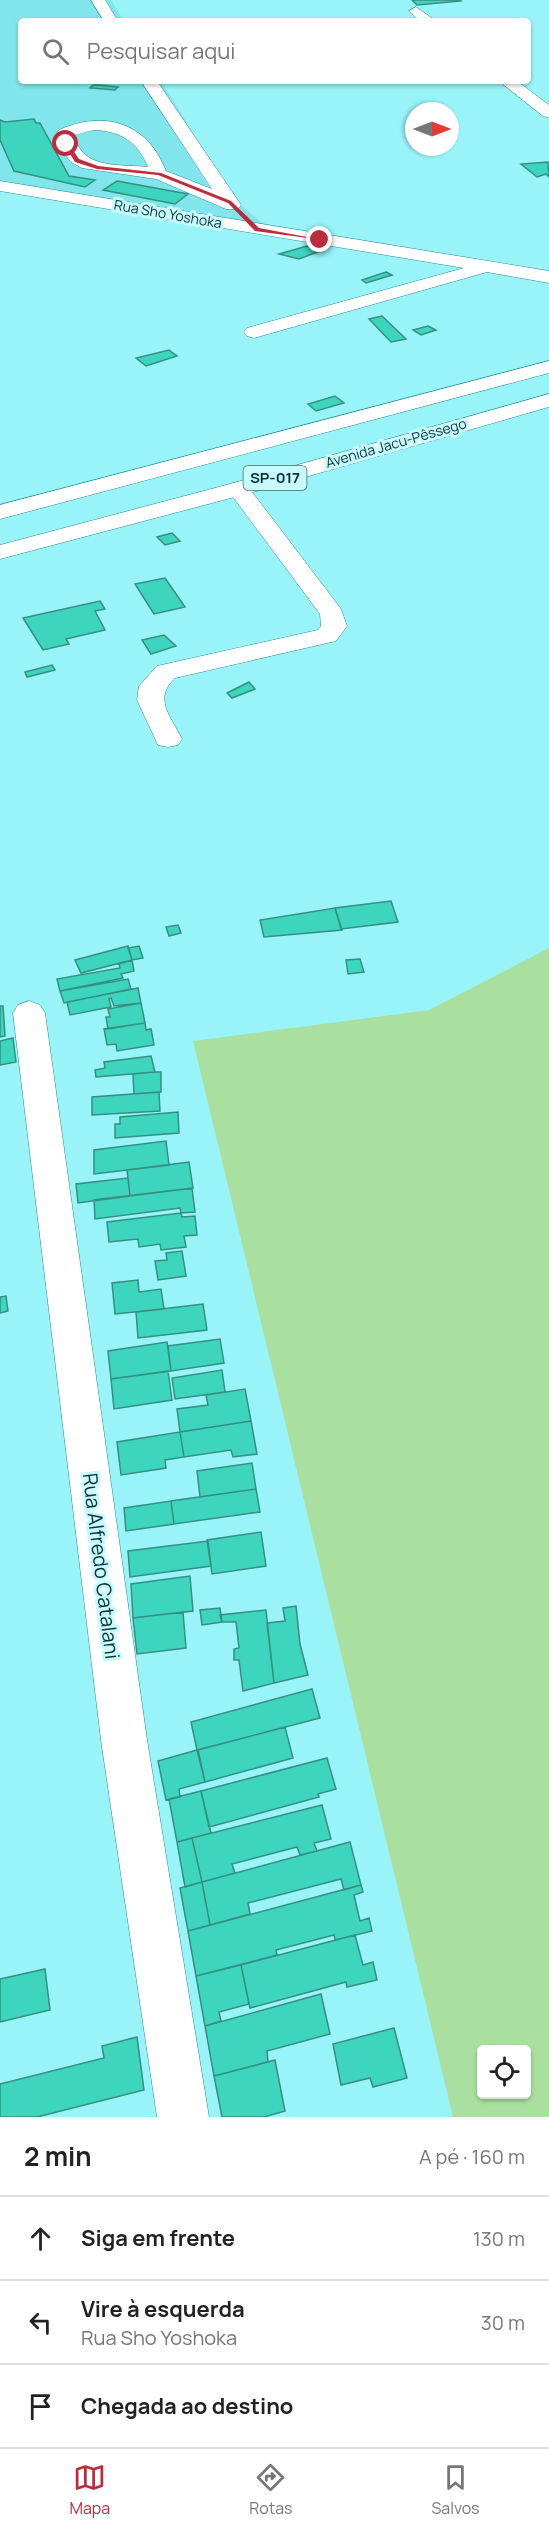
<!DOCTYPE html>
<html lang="pt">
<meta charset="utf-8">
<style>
:root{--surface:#fff;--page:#f6f6f6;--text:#222;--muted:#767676;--line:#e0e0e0;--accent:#bd2c3c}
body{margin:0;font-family:Manrope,sans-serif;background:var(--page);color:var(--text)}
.controls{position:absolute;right:18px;bottom:18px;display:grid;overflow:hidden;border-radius:6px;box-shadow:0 2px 4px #0004}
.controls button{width:54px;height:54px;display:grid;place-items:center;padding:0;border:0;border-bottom:2px solid var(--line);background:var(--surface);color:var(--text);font:30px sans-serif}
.compass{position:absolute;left:405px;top:102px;width:54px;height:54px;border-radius:50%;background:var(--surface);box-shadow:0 2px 4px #0004;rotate:90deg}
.stop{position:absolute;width:18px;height:18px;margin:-14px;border:4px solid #bd2c3c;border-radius:50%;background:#fff}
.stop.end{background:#bd2c3c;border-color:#fff;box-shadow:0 2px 6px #0008}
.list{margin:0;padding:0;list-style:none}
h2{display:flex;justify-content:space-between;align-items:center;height:78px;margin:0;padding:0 24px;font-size:26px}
h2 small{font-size:20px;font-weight:400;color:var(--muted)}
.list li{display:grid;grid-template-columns:39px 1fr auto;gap:18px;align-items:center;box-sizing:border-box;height:84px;padding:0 24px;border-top:2px solid var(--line)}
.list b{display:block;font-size:22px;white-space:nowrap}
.list p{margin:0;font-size:20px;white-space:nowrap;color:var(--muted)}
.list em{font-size:20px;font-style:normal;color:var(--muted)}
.icon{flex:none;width:33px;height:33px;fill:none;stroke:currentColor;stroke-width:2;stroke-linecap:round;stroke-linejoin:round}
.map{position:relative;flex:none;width:549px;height:2117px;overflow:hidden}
.search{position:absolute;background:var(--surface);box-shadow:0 2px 4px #0004;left:18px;right:18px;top:18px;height:66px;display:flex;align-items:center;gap:15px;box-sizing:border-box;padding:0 21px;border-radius:6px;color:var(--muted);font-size:22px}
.sheet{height:330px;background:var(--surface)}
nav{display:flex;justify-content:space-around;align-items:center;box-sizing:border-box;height:84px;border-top:2px solid var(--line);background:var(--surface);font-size:16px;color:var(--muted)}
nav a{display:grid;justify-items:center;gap:3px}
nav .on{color:var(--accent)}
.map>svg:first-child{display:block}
.built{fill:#81e6ec}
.green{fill:#aae09f;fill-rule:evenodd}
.building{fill:#3ed5be;stroke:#368f80;stroke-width:1.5}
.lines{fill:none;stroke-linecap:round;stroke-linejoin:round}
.minor-casing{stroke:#298b90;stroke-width:1}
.highway-casing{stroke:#298b90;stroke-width:1}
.minor{fill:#fff;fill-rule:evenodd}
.highway{fill:#fff;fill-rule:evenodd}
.route{fill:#bd2c3c}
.labels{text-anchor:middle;stroke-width:6;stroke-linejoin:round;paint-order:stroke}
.far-street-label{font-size:14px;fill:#0a3235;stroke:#c7fafd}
.shield{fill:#c7fafd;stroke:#436e71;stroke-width:1.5}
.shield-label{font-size:15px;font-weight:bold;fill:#0a3235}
.near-street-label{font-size:20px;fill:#0a3235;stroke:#c7fafd}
</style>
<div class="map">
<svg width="549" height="2117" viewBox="0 0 549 2117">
<rect width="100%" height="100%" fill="#99f4f9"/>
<path class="built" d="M0,0H111L124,21H21V81H161L234,199L263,224L0,181Z"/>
<path class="green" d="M549,948V2117H453L193,1041L429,1010ZM482,2050H526V2094H482Z"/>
<path class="building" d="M412,0H460L461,1L417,5Z
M93,85H99L118,87L115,90L90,88Z
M34,119L36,123H40L69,176L95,180L85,187L14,171L0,140V120L5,122Z
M548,162L549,177L546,174L537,177L521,164Z
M117,181L188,194L175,204L103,190Z
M307,246L320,251L299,259L279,254Z
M386,272L392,275L366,283L362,280Z
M382,316L406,339L391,342L369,319Z
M428,326L436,330L421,335L413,330Z
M169,350L177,356L146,366L136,358Z
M335,396L344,403L316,411L308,404Z
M172,533L180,541L165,545L157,537Z
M165,578L185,607L154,614L135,584Z
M100,601L105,609L95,611L105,630L66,639L69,644L43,650L23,618Z
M164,635L176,646L151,654L142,640Z
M52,665L55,670L27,677L25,672Z
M249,682L255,689L232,698L227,693Z
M391,901L398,922L341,929L335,908Z
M335,908L342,930L264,937L260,920Z
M178,925L181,933L169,936L166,927Z
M128,946L132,960L81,973L75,960Z
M139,946L143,958L132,960L128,948Z
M360,959L364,972L348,974L346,960Z
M132,960L134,971L121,974L123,978L60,991L57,979L120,968L119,964Z
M128,979L131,989L64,1003L60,991Z
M138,988L141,1003L114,1006L111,998L109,999L111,1007L70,1015L67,1002Z
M141,1003L145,1023L108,1029L106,1017H110L108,1009Z
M0,1006H3L5,1036L0,1037Z
M145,1023L146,1030L151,1029L154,1045L117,1051L116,1044L107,1045L104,1029Z
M13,1038L16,1062L0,1065V1041Z
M151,1056L155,1072L96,1077L95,1070L105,1068L104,1062Z
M155,1072H161V1092L134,1094L133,1074Z
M159,1092L160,1111L92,1115V1097Z
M178,1112L179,1133L115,1138V1124H120V1117Z
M166,1141L169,1165L94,1174V1150Z
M189,1162L193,1188L130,1196L127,1170Z
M128,1178L130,1196L78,1203L76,1184Z
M192,1188L195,1212L181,1213L180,1208L95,1219L94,1200Z
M181,1213L182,1217L195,1216L197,1235L184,1236L186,1247L161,1250L160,1244L139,1247L138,1239L109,1242L107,1222Z
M182,1251L186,1276L158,1280L155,1261L167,1260L166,1253Z
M138,1280L139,1292L161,1289L164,1309L115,1314L112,1283Z
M6,1296L8,1311L0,1313V1297Z
M203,1304L207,1330L138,1338L136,1312Z
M220,1339L224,1363L171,1371L168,1346Z
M167,1342L171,1371L111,1379L108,1351Z
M222,1370L225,1392L175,1399L172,1378Z
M168,1371L172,1400L114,1409L111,1379Z
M245,1389L251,1421L180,1432L177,1409L208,1405L206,1395Z
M251,1421L257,1454L233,1457L231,1450L184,1457L180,1432Z
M180,1432L184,1457L165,1460L166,1468L121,1475L117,1442Z
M252,1463L256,1489L200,1497L197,1471Z
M256,1489L260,1512L174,1524L171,1501Z
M171,1501L174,1524L126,1531L124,1508Z
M261,1532L266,1566L212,1574L207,1540Z
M208,1541L211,1566L130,1577L128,1551Z
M190,1576L193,1611L133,1618L131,1584Z
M296,1606L300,1644L308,1675L274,1683L267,1623L285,1621L283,1608Z
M220,1608L222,1622L202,1625L200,1610Z
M266,1610L274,1683L243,1691L239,1660H234V1649L239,1648L236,1622H222L220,1615Z
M183,1612L186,1648L137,1654L133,1618Z
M312,1689L320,1718L197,1750L191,1722Z
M285,1727L293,1758L205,1782L198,1750Z
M197,1750L205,1782L179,1789L180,1797L166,1800L158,1761Z
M327,1758L336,1789L318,1794L319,1797L209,1827L201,1791Z
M201,1791L211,1833L177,1842L169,1799Z
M322,1805L331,1839L314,1843L317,1851L300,1855L297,1847L232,1864L235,1873L202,1882L192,1838Z
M192,1838L202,1882L185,1887L177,1842Z
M350,1842L361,1885L344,1890L341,1879L248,1903L250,1914L210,1925L202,1882Z
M202,1882L210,1925L188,1931L180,1888Z
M361,1885L363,1892L354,1895L360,1921L369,1918L372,1931L335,1940L334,1935L276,1950L277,1955L196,1976L188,1931Z
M355,1935L363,1965L373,1962L377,1980L347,1987L346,1982L250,2008L241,1965Z
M241,1965L249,2004L219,2012L221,2021L205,2026L196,1976Z
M45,1969L50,2010L0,2022V1979Z
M321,1994L330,2034L267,2051L268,2062L214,2076L205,2026Z
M394,2028L407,2078L373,2087L370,2078L341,2085L333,2044Z
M137,2037L144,2090L37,2117H0V2084L104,2058L102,2046Z
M275,2060L285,2111L264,2117H222L214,2076Z"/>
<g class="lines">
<g class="minor-casing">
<path id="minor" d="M91,0H105L118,21H104Z
M416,7L436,21H420L409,11Z
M141,81H157L241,205L238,209H226L156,179L82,168L71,162L63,152L57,133L59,130C106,109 148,124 166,171L212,189ZM94,130C121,131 138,142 148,167C119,164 82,170 74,135Z
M499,81H517L549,105V118L543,116Z
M0,181L549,271V283L487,272L254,338L247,336L244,332L247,328L464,268L0,191Z
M238,482L246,484L341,609L347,626L336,641L175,678C153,699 170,715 182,739L178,745L168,747L158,745L137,700L139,686L157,666L318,630L321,626L320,614L227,489L230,484Z
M29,1001L40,1005L45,1013L147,1740L209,2117H157L101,1740L13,1013L18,1005Z"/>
</g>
<g class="highway-casing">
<path id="highway" d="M549,361V373L0,519V505Z
M549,394V407L246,494L0,559V545L230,484Z"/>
</g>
<use href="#minor" class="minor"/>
<use href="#highway" class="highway"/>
</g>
<path class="route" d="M68,143L79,159L98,166L161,173L231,201L259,228L323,240L255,231L228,203L158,175L97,169L75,162L64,144Z"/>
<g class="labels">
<g class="far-street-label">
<text transform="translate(168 214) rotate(10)" y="5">Rua Sho Yoshoka</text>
<text transform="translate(396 443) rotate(-16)" y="5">Avenida Jacu-Pêssego</text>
</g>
<rect class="shield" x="243.5" y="466" width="63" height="24" rx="4.5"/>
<g class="shield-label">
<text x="275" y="483">SP-017</text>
</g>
<g class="near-street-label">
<text transform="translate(101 1566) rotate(83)" y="7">Rua Alfredo Catalani</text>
</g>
</g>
</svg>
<div class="controls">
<button><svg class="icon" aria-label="locate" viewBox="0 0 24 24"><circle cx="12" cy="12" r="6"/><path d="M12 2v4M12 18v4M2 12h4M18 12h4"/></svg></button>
</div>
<svg class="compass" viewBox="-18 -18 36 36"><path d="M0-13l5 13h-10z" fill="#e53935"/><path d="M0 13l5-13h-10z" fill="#767676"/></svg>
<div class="stop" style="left:66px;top:144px"></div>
<div class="stop end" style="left:320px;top:240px"></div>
<div class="search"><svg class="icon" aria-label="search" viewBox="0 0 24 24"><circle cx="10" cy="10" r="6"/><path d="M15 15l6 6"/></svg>Pesquisar aqui</div>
</div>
<section class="sheet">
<h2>2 min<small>A pé · 160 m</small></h2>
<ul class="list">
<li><svg class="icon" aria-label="ahead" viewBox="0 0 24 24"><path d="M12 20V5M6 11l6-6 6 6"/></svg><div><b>Siga em frente</b></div><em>130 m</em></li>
<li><svg class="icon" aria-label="left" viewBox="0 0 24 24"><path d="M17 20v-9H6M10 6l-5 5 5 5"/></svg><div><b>Vire à esquerda</b><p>Rua Sho Yoshoka</p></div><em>30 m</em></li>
<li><svg class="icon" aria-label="arrive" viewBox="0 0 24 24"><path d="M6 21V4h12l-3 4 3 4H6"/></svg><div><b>Chegada ao destino</b></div></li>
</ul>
</section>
<nav>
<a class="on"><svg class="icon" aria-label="map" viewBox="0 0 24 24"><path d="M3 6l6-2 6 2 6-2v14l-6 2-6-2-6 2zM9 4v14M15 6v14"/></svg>Mapa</a>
<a><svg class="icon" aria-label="directions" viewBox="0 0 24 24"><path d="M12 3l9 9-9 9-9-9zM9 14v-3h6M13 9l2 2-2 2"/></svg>Rotas</a>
<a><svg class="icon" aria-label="saved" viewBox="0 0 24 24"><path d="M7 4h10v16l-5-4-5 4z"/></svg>Salvos</a>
</nav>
